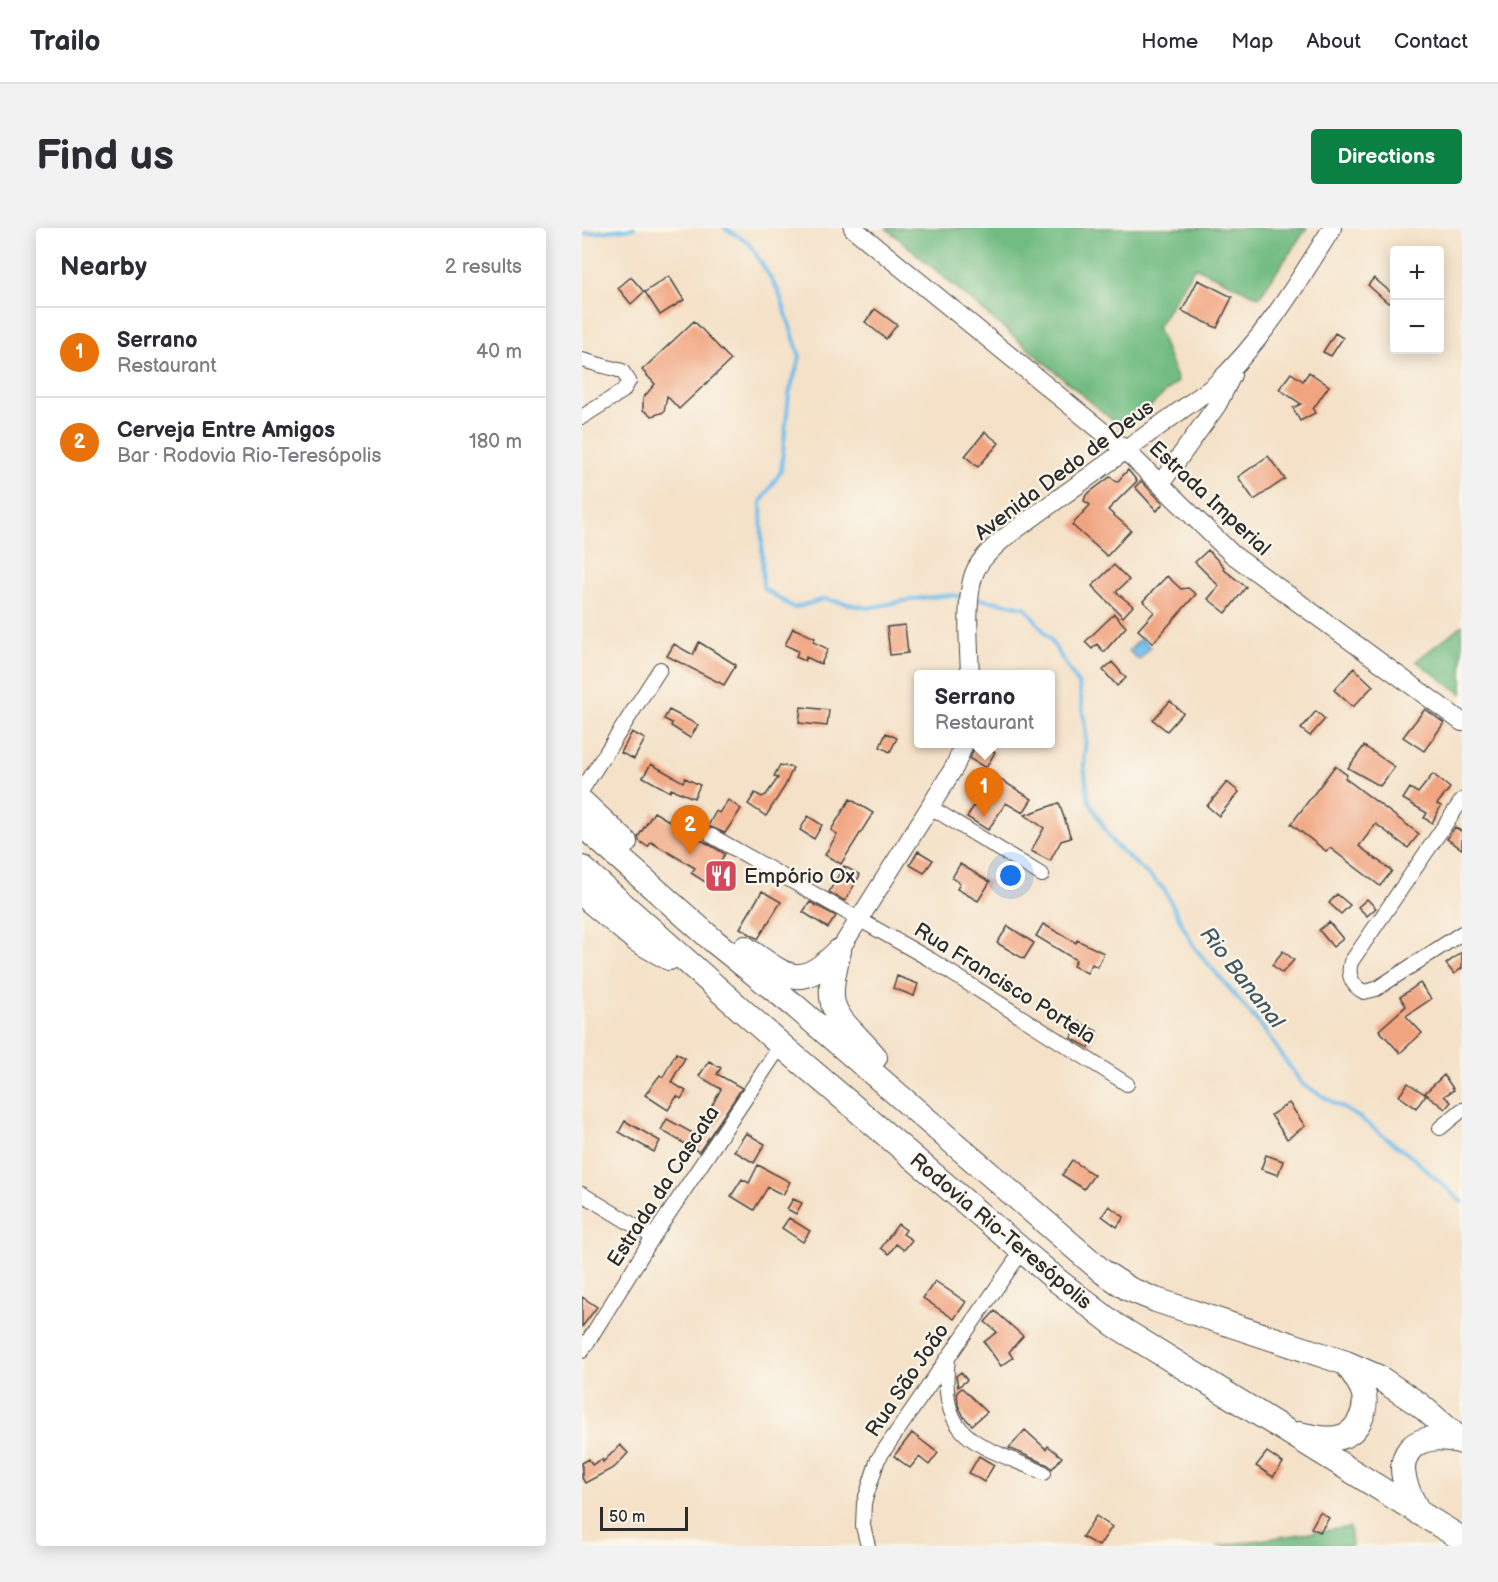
<!DOCTYPE html>
<meta charset="utf-8">
<style>
:root{--surface:#fff;--page:#f2f2f3;--text:#2b2b33;--muted:#7c7c81;--line:#e1e1e2;--accent:#0b8043}
body{margin:0;font-family:"Balsamiq Sans",sans-serif;background:var(--page);color:var(--text)}
.controls{position:absolute;right:18px;top:18px;display:grid;overflow:hidden;border-radius:6px;box-shadow:0 3px 15px #0003}
.controls button{width:54px;height:54px;display:grid;place-items:center;padding:0;border:0;border-bottom:2px solid var(--line);background:var(--surface);color:var(--text);font:30px sans-serif}
.scale{position:absolute;left:18px;bottom:15px;width:88px;box-sizing:border-box;padding-left:6px;border:3px solid #2b2b2b;border-top:0;font-size:16px;line-height:21px;white-space:nowrap;color:#2b2b2b;-webkit-text-stroke:4px #fbf7ec;paint-order:stroke}
.you{position:absolute;left:429px;top:648px;width:21px;height:21px;margin:-15px;border:4px solid #fff;border-radius:50%;background:#1a73e8;box-shadow:0 0 0 9px #1a73e833}
.badge{display:grid;place-items:center;width:39px;height:39px;border-radius:50%;background:var(--accent);color:#fff;font-size:20px;font-weight:700}
.pin{position:absolute;translate:-50% -50px;filter:drop-shadow(0 2px 3px #0008)}
.pin::after{content:'';position:absolute;top:32px;width:21px;height:18px;background:inherit;clip-path:polygon(0 0,100% 0,50% 100%)}
.popup{position:absolute;left:332px;top:442px;width:141px;height:78px;box-sizing:border-box;display:grid;place-content:center;border-radius:6px;background:var(--surface);filter:drop-shadow(0 2px 4px #0005);font-size:20px;white-space:nowrap;color:var(--muted)}
.popup b{font-size:22px;color:var(--text)}
.popup::after{content:'';position:absolute;left:50%;top:100%;margin-left:-12px;border:12px solid transparent;border-top-color:var(--surface)}
.list{margin:0;padding:0;list-style:none}
h2{display:flex;justify-content:space-between;align-items:center;height:78px;margin:0;padding:0 24px;font-size:26px}
h2 small{font-size:20px;font-weight:400;color:var(--muted)}
.list li{display:grid;grid-template-columns:39px 1fr auto;gap:18px;align-items:center;box-sizing:border-box;height:90px;padding:0 24px;border-top:2px solid var(--line)}
.list b{display:block;font-size:22px;white-space:nowrap}
.list p{margin:0;font-size:20px;white-space:nowrap;color:var(--muted)}
.list em{font-size:20px;font-style:normal;color:var(--muted)}
.map{position:relative;flex:none;width:880px;height:1318px;overflow:hidden;border-radius:6px}
header{display:flex;align-items:center;gap:36px;box-sizing:border-box;height:84px;padding:0 30px;background:var(--surface);border-bottom:2px solid var(--line)}
header strong{font-size:28px}
nav{display:flex;gap:33px;margin-inline-start:auto;font-size:21px}
.intro{display:flex;align-items:center;justify-content:space-between;box-sizing:border-box;height:144px;padding:0 36px}
h1{margin:0;font-size:42px}
.button{padding:15px 27px;border-radius:6px;background:var(--accent);color:#fff;font-size:21px;font-weight:700}
main{display:flex;gap:36px;padding:0 36px}
aside{flex:1;background:var(--surface);border-radius:6px;box-shadow:0 3px 15px #0003}
.map>svg:first-child{display:block}
.forest{fill:#72bc82;stroke:#4e7456;stroke-width:1.5}
.water{fill:#72beeb;stroke:#4e748b;stroke-width:1.5}
.lines{fill:none;stroke-linecap:round;stroke-linejoin:round}
.stream{stroke:#72beeb;stroke-width:4}
.building{fill:#f1a480}
.street-casing{stroke:#494642;stroke-width:16}
.secondary-casing{stroke:#494642;stroke-width:20}
.highway-casing{stroke:#494642;stroke-width:26}
.street{stroke:#fff;stroke-width:14}
.secondary{stroke:#fff;stroke-width:18}
.highway{stroke:#fff;stroke-width:24}
.labels{text-anchor:middle;stroke-width:4.5;stroke-linejoin:round;paint-order:stroke}
.street-label{font-size:21px;fill:#2b2b2b;stroke:#fbf7ec}
.poi-label{font-size:21px;fill:#2b2b2b;stroke:#fbf7ec;text-anchor:start}
.water-label{font-size:22px;font-style:italic;fill:#405765;stroke:#fbf7ec}
</style>
<header>
<strong>Trailo</strong>
<nav><a>Home</a><a>Map</a><a>About</a><a>Contact</a></nav>
</header>
<div class="intro"><h1>Find us</h1><a class="button">Directions</a></div>
<main>
<aside>
<h2>Nearby<small>2 results</small></h2>
<ul class="list">
<li><span class="badge" style="background:#e8710a">1</span><div><b>Serrano</b><p>Restaurant</p></div><em>40 m</em></li>
<li><span class="badge" style="background:#e8710a">2</span><div><b>Cerveja Entre Amigos</b><p>Bar · Rodovia Rio-Teresópolis</p></div><em>180 m</em></li>
</ul>
</aside>
<div class="map">
<svg width="880" height="1318" viewBox="0 0 880 1318">
<rect width="100%" height="100%" fill="#fbf7ec"/>
<filter id="ink" filterUnits="userSpaceOnUse"><feTurbulence type="fractalNoise" baseFrequency=".0167" numOctaves="2"/><feDisplacementMap in="SourceGraphic" scale="12" xChannelSelector="R" yChannelSelector="G"/><feConvolveMatrix kernelMatrix="1 2 1 2 8 2 1 2 1" color-interpolation-filters="sRGB"/></filter>
<filter id="wash" filterUnits="userSpaceOnUse"><feTurbulence type="fractalNoise" baseFrequency=".008" numOctaves="4" result="noise"/><feDisplacementMap in="SourceGraphic" scale="24" xChannelSelector="R" yChannelSelector="G"/><feGaussianBlur stdDeviation="1.35" result="paint"/><feColorMatrix in="noise" values="0 0 0 0 0 0 0 0 0 0 0 0 0 0 0 0 0 1.4 0 .05"/><feComposite in="paint" operator="in"/></filter>
<g filter="url(#wash)">
<rect width="100%" height="100%" fill="#f4e1c7"/>
<path class="forest" d="M304,0H725L677,69L613,39L575,99L596,153L542,202Z
M880,397V466L834,433Z
M768,1299L770,1318H635Z"/>
<path class="water" d="M559,410L569,419L557,432L547,423Z"/>
<g class="lines">
<path class="stream" d="M143,0L167,15L197,64L218,129L207,166L199,243L179,274L181,360L212,380L242,371L286,380L332,371L369,367L381,369
M0,6L52,0
M391,370L443,379L468,411L497,457L504,506L502,538L507,573L532,616L582,661L612,719L680,799L720,856L778,890L831,930L880,974"/>
</g>
<g id="blocks">
<path class="building" d="M87,48L102,72L78,87L63,64Z
M49,49L62,64L49,76L36,60Z
M792,50L813,68V73L806,75L786,57Z
M616,52L650,69L635,100L600,83Z
M293,81L315,97L304,111L283,94Z
M112,93L149,132L97,181L85,168L82,184L70,188L61,182V170L73,156L60,142Z
M753,105L761,110L749,128L741,124Z
M727,144L747,158L731,181L733,185L718,193L711,180L719,176L697,161L709,145L721,153Z
M403,204L417,215L396,239L383,228Z
M686,228L703,251L672,272L656,249Z
M546,242L555,253L526,282L549,302L525,328L490,297L508,277L502,273L504,267L528,249L535,254Z
M559,253L581,275L575,283L553,259Z
M626,322L642,339L641,341L664,359L644,385L626,371L637,358L613,334Z
M532,337L547,352L534,364L551,378L541,389L510,358Z
M585,348L599,361L606,360L614,366L571,415L556,402L572,384L561,373Z
M532,386L544,399L522,424L515,416L510,421L503,414Z
M323,397L326,425L308,427L305,399Z
M211,400L233,410L231,414L246,421L239,436L224,429L223,433L214,429L216,423L203,417Z
M117,414L154,437L142,457L85,428L92,416L111,427Z
M530,434L544,450L535,458L521,442Z
M772,440L791,458L771,479L752,462Z
M588,473L601,485L585,503L571,492Z
M219,479L247,482L245,498L217,495Z
M843,481L862,495L842,523L821,509Z
M87,482L116,497L108,510L89,498L90,495L82,491Z
M734,483L743,491L728,508L719,501Z
M50,504L63,511L52,531L39,525Z
M304,505L315,510L308,524L298,519Z
M393,516H398L413,524L404,540L388,531Z
M782,518L813,539L798,558L766,540Z
M69,536L101,554L103,550L118,557L112,570L89,561L88,564L61,549Z
M198,537L211,540L203,558L184,588L166,576L173,565L180,569L184,567L196,550L192,548Z
M753,538L765,547L763,550L837,606L826,620L794,596L777,618L810,643L798,658L748,620L744,623L709,596Z
M851,546L868,560L855,576L859,578L850,595L842,590L845,585L821,571L828,560L836,565Z
M411,547L450,571L441,585L424,575L406,602L385,589Z
M645,554L657,564L637,588L625,578Z
M268,571L291,585L259,636L243,627L255,606L249,602Z
M146,572L159,581L143,605L126,598L134,583L137,585Z
M477,575L489,610L479,613L468,633L449,623L462,600L443,587Z
M72,584L143,626L138,634L149,641L140,657L131,652L128,657L109,645L113,640L69,614L66,619L57,613L56,609Z
M226,588L240,597L232,611L218,602Z
M873,599L880,604V621L865,611Z
M336,623L351,632L342,645L328,637Z
M378,636L408,654L396,673L375,661L378,655L370,650Z
M262,638L278,647L263,673L247,664Z
M180,663L199,674L176,711L158,700Z
M755,666L768,677L759,686L747,675Z
M785,671L794,680L785,688L776,679Z
M228,674L254,688L246,700L221,684Z
M747,694L761,711L751,719L737,702Z
M461,696L494,715L495,712L522,725L515,739L510,736L505,745L491,738L494,732L454,708Z
M426,698L452,715L442,731L415,715Z
M701,723L712,732L700,745L690,737Z
M880,724V740L872,746L864,736Z
M315,748L336,756L332,768L311,760Z
M838,755L849,771L824,788L840,805L818,825L797,802L824,778L818,769Z
M497,794L515,803L507,820L489,810Z
M94,825L103,830L89,854L104,863L99,871L95,868L86,882L63,867L78,847L81,849Z
M127,833L139,840L135,846L160,860L117,924L79,902L85,891L114,907L139,861L117,848Z
M862,847L872,862L862,868L869,874L863,881L843,865Z
M826,855L844,867L834,880L817,868Z
M707,875L723,898L705,911L689,887Z
M43,893L78,913L72,924L37,904Z
M164,905L183,916L172,935L152,923Z
M684,927L701,933L696,947L679,941Z
M490,932L512,947L502,961L480,947Z
M176,937L208,954L201,967L186,959L172,982L149,968L160,951L167,955Z
M211,971L220,975L214,986L205,981Z
M527,978L542,989L535,999L520,988Z
M207,990L228,1003L221,1014L200,1000Z
M316,996L324,1002L321,1006L330,1012L322,1022L314,1016L307,1026L299,1020Z
M353,1053L384,1074L372,1091L341,1070Z
M0,1069L15,1079L0,1099Z
M413,1083L441,1108L427,1124L431,1130L419,1138L402,1114L415,1104L403,1094Z
M379,1144L385,1152L376,1159L374,1148Z
M380,1160L405,1184L390,1197L382,1189L376,1177L375,1164Z
M443,1202L464,1221L466,1218L480,1229L470,1241L466,1237L427,1220Z
M330,1205L356,1225L347,1237L337,1229L328,1240L312,1228Z
M38,1217L46,1225L33,1239L3,1255L0,1250V1235L7,1231L10,1237L20,1231L21,1234Z
M685,1224L701,1235L691,1249L674,1238Z
M397,1228L412,1237L402,1254L387,1245Z
M738,1284L747,1290L738,1304L729,1300Z
M514,1288L530,1299L517,1318L500,1309Z"/>
</g>
</g>
<g filter="url(#ink)">
<use href="#blocks" fill-opacity="0" stroke="#494642" stroke-width="1.5"/>
<g class="lines">
<g class="street-casing">
<path id="street" d="M0,132L40,143L47,153L41,163L0,189
M0,562L78,441
M880,572L769,734C765,747 770,758 782,764L794,761L880,705
M348,579L460,647
M130,608L349,732L545,856
M858,900L880,882
M0,966L71,1009
M0,1123L71,1009L199,817
M366,1130C356,1214 397,1216 462,1245
M286,1318L281,1298L282,1275L296,1231L440,1023"/>
</g>
<g class="secondary-casing">
<path id="secondary" d="M271,0L543,222L650,326L880,494
M579,255L635,177L650,147
M388,446C387,420 383,371 392,346C397,332 411,320 422,310L631,159C680,114 715,56 750,0
M257,723L348,579L373,538L382,516"/>
</g>
<g class="highway-casing">
<path id="highway" d="M0,574L43,614
M0,597L133,714L213,778L521,1044L547,1061L574,1072L764,1135L796,1149L838,1177L880,1213
M0,640L199,817L476,1053L533,1097L880,1311
M0,666L55,712L87,730
M163,720C205,749 217,764 257,723
M257,723C240,787 253,783 293,829
M717,1206C729,1208 742,1212 754,1210C775,1208 787,1182 781,1163C777,1153 770,1144 764,1135
M837,1285C830,1272 821,1256 821,1240C823,1208 856,1207 880,1214"/>
</g>
<use href="#street" class="street"/>
<use href="#secondary" class="secondary"/>
<use href="#highway" class="highway"/>
</g>
</g>
<defs>
<g id="restaurant-square" transform="scale(1.725)"><rect x="-9" y="-9" width="18" height="18" rx="4" fill="#d1495b" stroke="#fbf7ec"/><path d="M-5-6h1v4h1v-4h1v4h1v-4h1v5L-1.5 .5V6h-2V.5L-5-1ZM5-6V6H3V1.5H1.5Q1.5-4 5-6Z" fill="#fff"/></g>
</defs>
<g fill-rule="evenodd">
<use href="#restaurant-square" x="139" y="648"/>
</g>
<g class="labels">
<g class="street-label">
<text transform="translate(482 242) rotate(-37)" y="7">Avenida Dedo de Deus</text>
<text transform="translate(628 270) rotate(43)" y="7">Estrada Imperial</text>
<text transform="translate(423 755) rotate(32)" y="7">Rua Francisco Portela</text>
<text transform="translate(81 958) rotate(-57)" y="7">Estrada da Cascata</text>
<text transform="translate(419 1003) rotate(40)" y="7">Rodovia Rio-Teresópolis</text>
<text transform="translate(325 1152) rotate(-56)" y="7">Rua São João</text>
</g>
<g class="poi-label">
<text x="162" y="655">Empório Ox</text>
</g>
<g class="water-label">
<text transform="translate(661 749) rotate(52)" y="8">Rio Bananal</text>
</g>
</g>
</svg>
<div class="controls">
<button>+</button>
<button>−</button>
</div>
<div class="scale">50 m</div>
<div class="you"></div>
<div class="pin badge" style="left:402px;top:589px;background:#e8710a">1</div>
<div class="popup"><b>Serrano</b>Restaurant</div>
<div class="pin badge" style="left:108px;top:627px;background:#e8710a">2</div>
</div>
</main>
